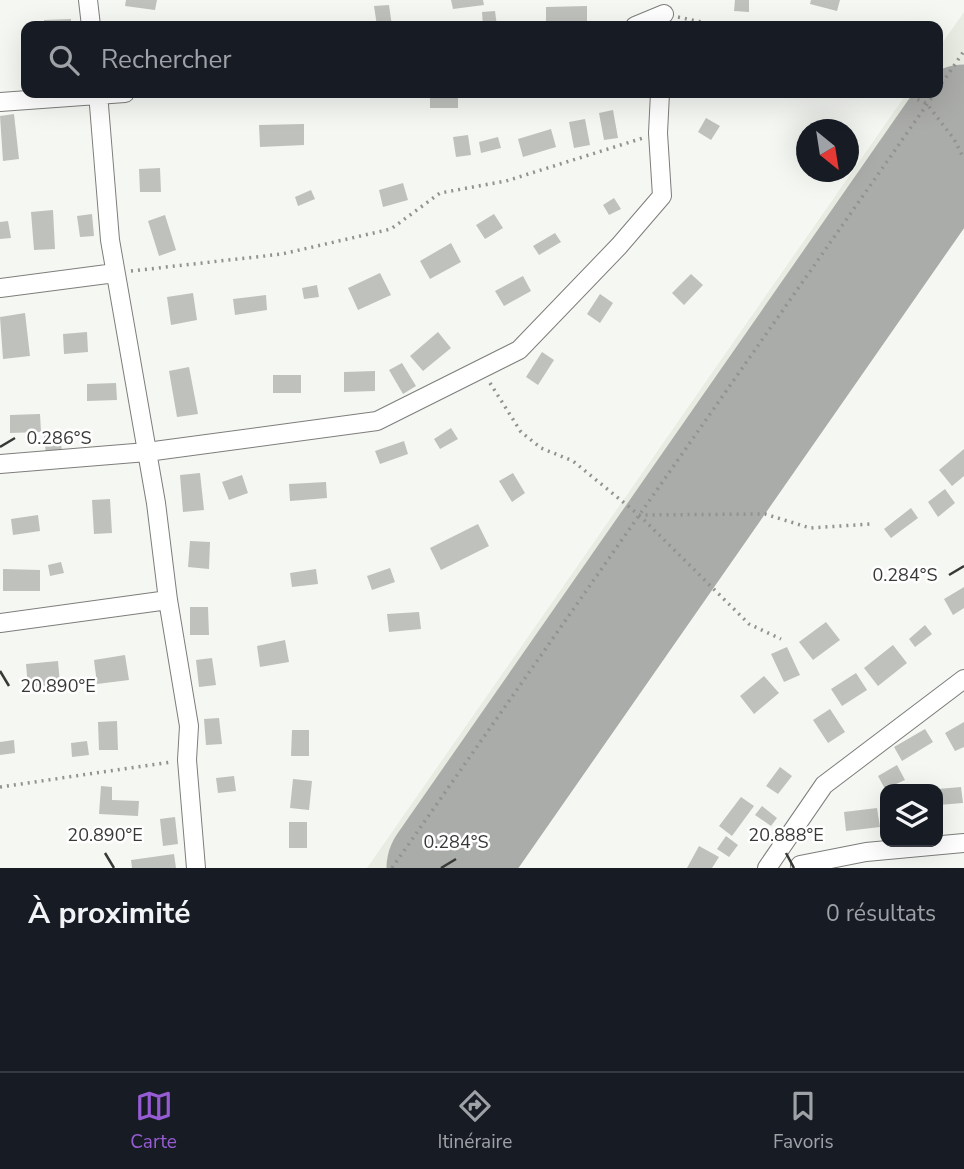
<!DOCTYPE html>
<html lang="fr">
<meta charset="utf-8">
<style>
:root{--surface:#171b24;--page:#20242c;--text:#f1f3f6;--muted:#9ea1a6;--line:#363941;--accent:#965cd3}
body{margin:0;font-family:"Nunito Sans",sans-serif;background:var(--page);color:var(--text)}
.controls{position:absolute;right:21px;bottom:21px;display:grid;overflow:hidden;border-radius:14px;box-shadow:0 7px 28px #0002}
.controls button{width:63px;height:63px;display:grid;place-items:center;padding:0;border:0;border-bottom:2px solid var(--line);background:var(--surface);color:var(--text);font:35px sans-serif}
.compass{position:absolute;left:796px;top:119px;width:63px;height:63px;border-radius:50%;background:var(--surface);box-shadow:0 7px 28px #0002;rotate:150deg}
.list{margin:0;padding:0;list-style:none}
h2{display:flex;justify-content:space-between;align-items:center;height:91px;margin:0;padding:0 28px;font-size:30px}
h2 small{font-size:23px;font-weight:400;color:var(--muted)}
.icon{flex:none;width:38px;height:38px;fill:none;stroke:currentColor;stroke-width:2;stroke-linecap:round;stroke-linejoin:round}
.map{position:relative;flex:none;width:964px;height:868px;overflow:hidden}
.search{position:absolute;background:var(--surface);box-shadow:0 7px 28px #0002;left:21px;right:21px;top:21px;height:77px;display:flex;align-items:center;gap:18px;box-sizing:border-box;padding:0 24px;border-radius:14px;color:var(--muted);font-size:26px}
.sheet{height:203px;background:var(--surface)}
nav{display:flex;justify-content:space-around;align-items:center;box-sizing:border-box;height:98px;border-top:2px solid var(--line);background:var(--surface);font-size:19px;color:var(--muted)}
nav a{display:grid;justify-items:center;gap:4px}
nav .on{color:var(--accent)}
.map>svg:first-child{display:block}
.built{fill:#e8ece2}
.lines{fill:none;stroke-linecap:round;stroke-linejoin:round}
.runway{stroke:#aaaca9;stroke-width:119}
.building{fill:#bfc1bd}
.minor-casing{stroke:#7d7e7b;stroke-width:20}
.path{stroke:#929391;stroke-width:3.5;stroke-dasharray:2 5;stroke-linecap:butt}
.minor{stroke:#fff;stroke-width:18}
.ticks{fill:none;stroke:#383937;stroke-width:2.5}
.ticks-label{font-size:18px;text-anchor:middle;fill:#383937;stroke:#fff;stroke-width:5;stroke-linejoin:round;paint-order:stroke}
</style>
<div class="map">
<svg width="964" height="868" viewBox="0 0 964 868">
<rect width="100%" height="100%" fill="#f5f7f3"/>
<path class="built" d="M964,12V220L515,868H367L907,93H938V49Z"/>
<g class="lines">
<path class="runway" d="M446,868L964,124"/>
</g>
<path class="building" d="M126,0H157L155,10L125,6Z
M451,0H483L484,5L453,9Z
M735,0H749V12L734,11Z
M811,0H840L837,11L810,4Z
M389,5L392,26H377L374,6Z
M587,6V22L546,23V7Z
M495,11L497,26H483L482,12Z
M71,19V26H44V20Z
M430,93H458V108H430Z
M613,110L618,138L604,140L599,113Z
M14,114L19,159L3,161L0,116Z
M706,118L720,126L711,140L698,132Z
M585,119L590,145L574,148L569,122Z
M304,124V145L260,147L259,125Z
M551,129L556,147L523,157L518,139Z
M468,135L471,155L456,157L453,137Z
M498,137L501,148L481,153L479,142Z
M160,168L161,192H140L139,169Z
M403,183L408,200L383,207L379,190Z
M311,190L315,199L298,206L295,197Z
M614,198L621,209L609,215L603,205Z
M53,210L55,249L34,250L31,212Z
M92,214L94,236L80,237L77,216Z
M494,214L503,228L485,239L476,225Z
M165,215L176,250L159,256L148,221Z
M8,221L11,238L0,239V222Z
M555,233L561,242L539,255L533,246Z
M451,243L461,262L430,279L420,261Z
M380,273L391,295L358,310L348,288Z
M691,274L703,285L684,305L672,293Z
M523,276L531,291L504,306L495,291Z
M317,285L319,297L304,299L302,288Z
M193,293L197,320L171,325L167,297Z
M600,294L613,303L600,323L587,314Z
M266,295L267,310L235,315L233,299Z
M25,313L30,356L3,359L0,317Z
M87,332L88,352L64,354L63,334Z
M438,332L451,348L423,371L410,356Z
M542,352L554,360L538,385L526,377Z
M402,363L416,386L403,394L389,370Z
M189,367L198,414L177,417L169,371Z
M375,371V391L344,392V372Z
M273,375H301V393H273Z
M116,383L117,400L87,401V384Z
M40,414L41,432L10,433V415Z
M451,428L458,439L440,449L434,439Z
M60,434L62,452L46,454L44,436Z
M404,441L408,454L380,464L375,451Z
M964,449V476L952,486L939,470Z
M200,473L204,510L183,512L180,475Z
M513,473L525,493L512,502L499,481Z
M242,475L248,493L229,500L222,482Z
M326,482L327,498L290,501L289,484Z
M945,489L955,503L938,517L928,502Z
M110,499L112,533L94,534L92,500Z
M911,508L918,518L891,538L884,529Z
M38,515L40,531L13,535L11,519Z
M478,524L489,546L441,570L430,548Z
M190,541L210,542L209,569L188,567Z
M61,562L64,573L50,576L48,565Z
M390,568L395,582L372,590L367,576Z
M3,569L40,570V591H3Z
M316,569L318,584L292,587L290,573Z
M964,587V608L953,615L944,599Z
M190,607H208L209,635H190Z
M419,612L421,629L389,632L387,614Z
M826,622L840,640L813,660L799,642Z
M925,625L932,634L915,647L909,639Z
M285,640L289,662L260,667L257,646Z
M893,645L907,663L878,686L864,668Z
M787,647L800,675L784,682L771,654Z
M125,655L129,680L97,684L94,660Z
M212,658L216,685L199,687L196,660Z
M58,661L60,684L28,687L26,664Z
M856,673L867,690L842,706L831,689Z
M764,676L779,693L754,714L740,696Z
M830,709L845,732L828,743L813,720Z
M219,718L222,744L206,745L204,719Z
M117,721L118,750H99L98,722Z
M964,722V747L955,751L945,733Z
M925,729L933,742L902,761L894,747Z
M292,730H309V756H291Z
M14,740L15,753L0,755V742Z
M87,741L89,755L72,757L71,743Z
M897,765L905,780L885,789L878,776Z
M780,767L792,776L778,794L766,786Z
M234,776L236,791L218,793L216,778Z
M293,779L312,781L309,810L290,808Z
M101,786L112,787V800L139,801L138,816L99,814Z
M961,787L963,803L938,805V789Z
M741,797L754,806L732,836L719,826Z
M762,806L777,818L771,826L755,815Z
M877,808L880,827L846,831L844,812Z
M175,817L178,844L163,846L160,819Z
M289,822H307V848H289Z
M726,836L738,845L729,857L717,849Z
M699,846L719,857L712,868H687Z
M174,854L176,868H132L131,860Z"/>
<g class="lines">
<g class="minor-casing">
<path id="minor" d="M88,0L91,26
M635,26L664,14
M98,93L110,240L156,503L168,600L189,726L187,760L196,868
M0,102L125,93
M0,288L115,273
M0,464L147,452L377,421L519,350L619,246L662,196L658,133L660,93
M0,623L168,600
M800,865L866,852L964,843
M767,868L824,785L964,679"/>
</g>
<path class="path" d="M678,17L720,26
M938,89L964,51
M905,93L927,104L954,139L964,159
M131,271L282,254L391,229L440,193L506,181L643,138
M490,383L521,432L541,448L573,461L639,515L765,514L810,528L871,524
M639,515L749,624L781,639
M0,787L171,762
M392,868L935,93"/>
<use href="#minor" class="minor"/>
</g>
<path class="ticks" d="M0,447L15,438M949,575L964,566M0,671L9,686M105,853L114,868M786,853L794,868M441,868L456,859"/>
<g class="ticks-label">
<text x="59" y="444">0.286°S</text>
<text x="905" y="581">0.284°S</text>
<text x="58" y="692">20.890°E</text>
<text x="105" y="841">20.890°E</text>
<text x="786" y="841">20.888°E</text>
<text x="456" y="848">0.284°S</text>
</g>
</svg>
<div class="controls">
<button><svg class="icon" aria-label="layers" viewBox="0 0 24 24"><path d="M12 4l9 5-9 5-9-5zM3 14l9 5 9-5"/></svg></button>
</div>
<svg class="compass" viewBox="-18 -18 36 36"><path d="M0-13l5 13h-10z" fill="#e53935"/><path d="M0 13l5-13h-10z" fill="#9ea1a6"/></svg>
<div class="search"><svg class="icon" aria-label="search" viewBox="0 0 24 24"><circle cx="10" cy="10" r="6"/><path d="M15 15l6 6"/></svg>Rechercher</div>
</div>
<section class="sheet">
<h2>À proximité<small>0 résultats</small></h2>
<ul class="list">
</ul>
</section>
<nav>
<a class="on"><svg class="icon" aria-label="map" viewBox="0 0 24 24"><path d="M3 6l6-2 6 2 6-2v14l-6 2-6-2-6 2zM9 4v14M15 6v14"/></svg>Carte</a>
<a><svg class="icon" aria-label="directions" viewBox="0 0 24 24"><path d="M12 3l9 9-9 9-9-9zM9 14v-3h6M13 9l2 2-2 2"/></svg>Itinéraire</a>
<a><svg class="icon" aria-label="saved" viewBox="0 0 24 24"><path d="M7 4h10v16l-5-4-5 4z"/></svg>Favoris</a>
</nav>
